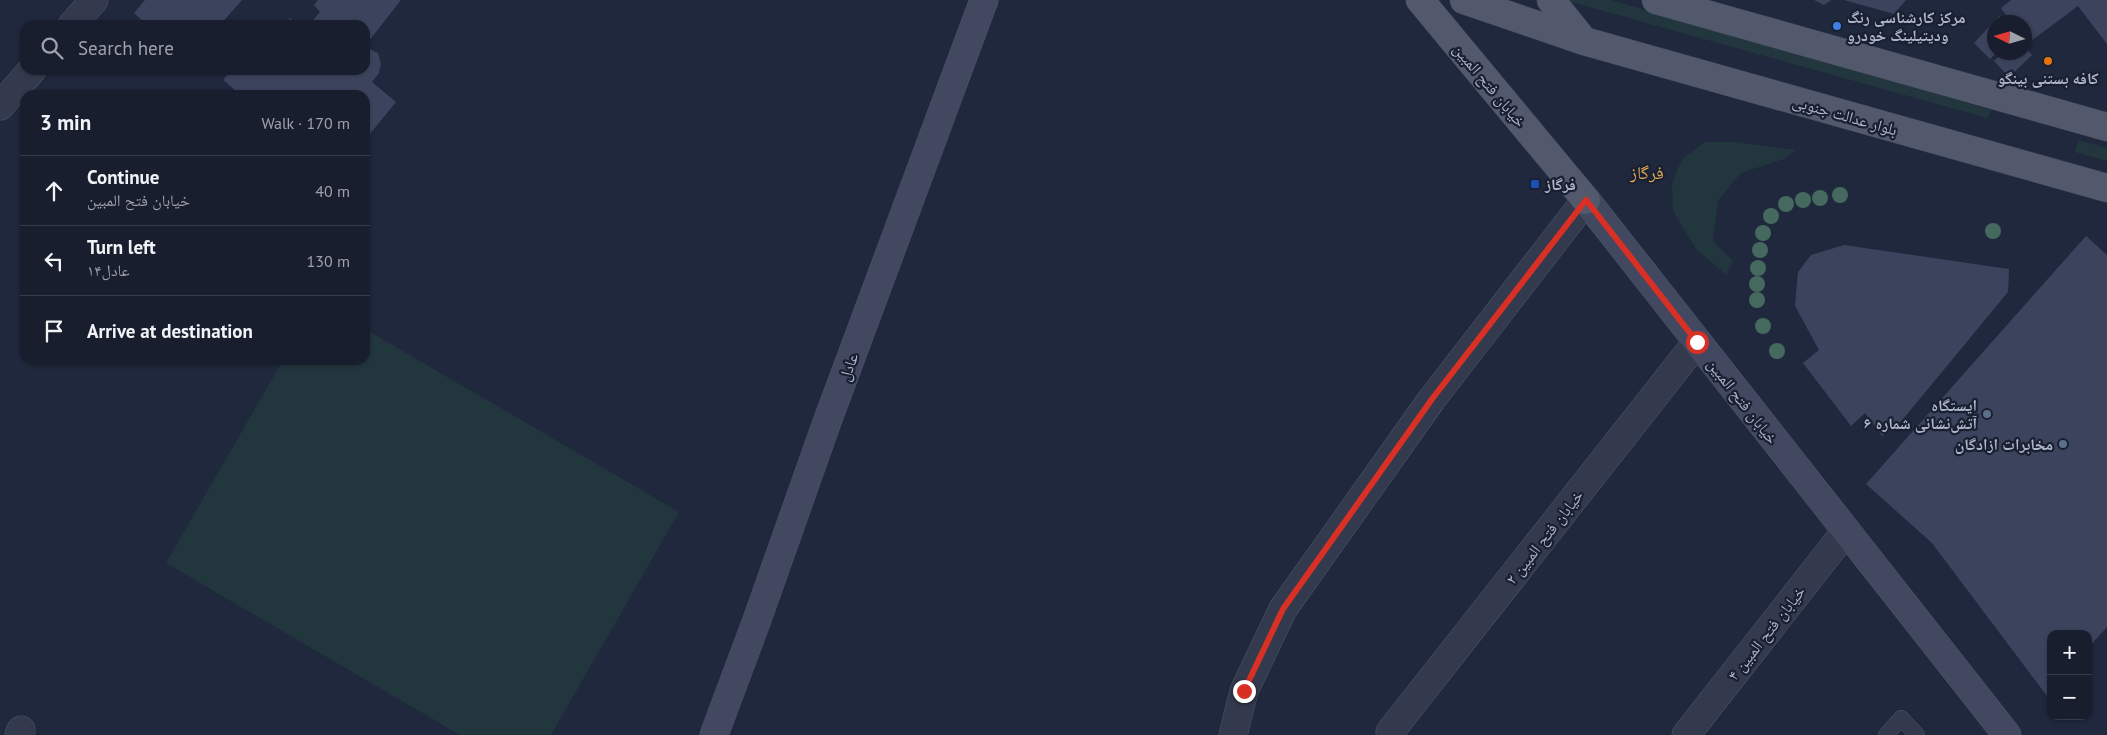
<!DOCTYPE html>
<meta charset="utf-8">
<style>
:root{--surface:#181e2e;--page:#252b3a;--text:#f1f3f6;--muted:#9fa2aa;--line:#363c4a}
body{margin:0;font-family:"PT Sans","Noto Naskh Arabic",sans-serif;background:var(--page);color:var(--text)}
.controls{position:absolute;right:15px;bottom:15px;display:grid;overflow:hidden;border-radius:10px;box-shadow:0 1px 4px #0004}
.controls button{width:45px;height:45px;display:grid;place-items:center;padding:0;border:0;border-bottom:1px solid var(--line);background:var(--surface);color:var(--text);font:25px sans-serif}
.compass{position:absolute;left:1987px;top:15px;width:45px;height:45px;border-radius:50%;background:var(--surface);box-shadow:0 1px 4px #0004;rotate:275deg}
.stop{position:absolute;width:15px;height:15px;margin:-11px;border:4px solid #d93025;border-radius:50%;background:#fff}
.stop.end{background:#d93025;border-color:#fff;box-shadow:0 1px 5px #0008}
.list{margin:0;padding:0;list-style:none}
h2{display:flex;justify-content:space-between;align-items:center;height:65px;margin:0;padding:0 20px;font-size:21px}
h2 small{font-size:16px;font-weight:400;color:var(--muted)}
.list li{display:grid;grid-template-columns:32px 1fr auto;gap:15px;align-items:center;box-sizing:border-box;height:70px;padding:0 20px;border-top:1px solid var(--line)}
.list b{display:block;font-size:19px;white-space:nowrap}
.list p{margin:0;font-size:16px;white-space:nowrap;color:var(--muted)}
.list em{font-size:16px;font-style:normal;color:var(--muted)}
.icon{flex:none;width:28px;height:28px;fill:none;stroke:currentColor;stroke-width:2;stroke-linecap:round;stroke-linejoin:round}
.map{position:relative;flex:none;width:2107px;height:735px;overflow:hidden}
.search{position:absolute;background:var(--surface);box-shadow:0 1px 4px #0004;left:20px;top:20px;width:350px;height:55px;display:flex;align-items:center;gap:12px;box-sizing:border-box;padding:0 18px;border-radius:15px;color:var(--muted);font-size:19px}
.panel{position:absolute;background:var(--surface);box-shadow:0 1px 4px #0004;left:20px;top:90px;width:350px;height:275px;border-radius:15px}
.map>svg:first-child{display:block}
.green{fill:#22363e}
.building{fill:#3c445d}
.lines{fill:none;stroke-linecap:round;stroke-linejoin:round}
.lane-casing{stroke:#4f5568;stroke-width:16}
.street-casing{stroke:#4f5568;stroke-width:29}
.secondary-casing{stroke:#4f5568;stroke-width:29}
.primary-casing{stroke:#3d4456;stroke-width:29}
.lane{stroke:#343a4d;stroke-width:15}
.street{stroke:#343a4d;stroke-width:28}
.secondary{stroke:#424860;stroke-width:28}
.primary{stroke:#52596d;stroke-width:28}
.tree{fill:#45685f}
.route{stroke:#d93025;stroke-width:6}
.shop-dot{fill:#3f7fe0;stroke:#192032;stroke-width:2}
.food-dot{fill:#e8710a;stroke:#192032;stroke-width:2}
.transit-dot{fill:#1a4fb4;stroke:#192032;stroke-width:2}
.service-dot{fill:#5c6f8a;stroke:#192032;stroke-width:2}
.labels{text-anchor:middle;stroke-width:4.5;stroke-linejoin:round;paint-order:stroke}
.poi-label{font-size:16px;font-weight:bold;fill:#afb5c9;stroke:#192032;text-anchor:start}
.street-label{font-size:16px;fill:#afb5c9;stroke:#192032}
.neighbourhood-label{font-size:18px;fill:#dea655;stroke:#192032}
</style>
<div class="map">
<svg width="2107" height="735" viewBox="0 0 2107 735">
<rect width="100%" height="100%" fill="#20283d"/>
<path class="green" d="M1564,0H1611L1991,110L1987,118Z
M2078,140L2107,148V161L2075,152Z
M1705,142H1735L1796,150L1784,159L1741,173L1718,201L1713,241L1733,261L1726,275L1696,249L1673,211L1672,183L1682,159Z
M365,329L679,512L551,735H460L166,563L283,360H365Z"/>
<path class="building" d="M145,0H242L220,25H147L134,13Z
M318,0H401L365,46V25H309L320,12L314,5Z
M1814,0H1831L1824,5Z
M1844,0H1906L1894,14Z
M2011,0H2107V44L2078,6L2027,44L2024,40V22H2011L2001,8Z
M1999,16L2005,22H1994V52H1997L1990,59L1974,43Z
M290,18L299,25H284Z
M2024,46L2032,55L2009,77L1994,61L2003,52H2024Z
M365,47L378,53L381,64L379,73L372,82L396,102L365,140V95H241L223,80L231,70H365Z
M2086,236L2107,255V627L2088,648V634H2051V692L2047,696L1932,543L1866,484Z
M1844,245L2009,269L2008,292L1899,424L1882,436L1865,413L1851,426L1803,363L1819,350L1795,306L1798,272L1811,255Z"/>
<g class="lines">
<g class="lane-casing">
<path id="lane" d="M1886,735L1901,718L1917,735"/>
</g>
<g class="street-casing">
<path id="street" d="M72,25L94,0
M0,106L32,70
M1390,732L1697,342
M19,735L21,730
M1233,735L1244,691L1283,609L1432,399L1586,200
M1686,735L1846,531"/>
</g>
<g class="secondary-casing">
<path id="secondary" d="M1586,200L2007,735
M714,735L758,617L827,422L984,0"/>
</g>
<g class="primary-casing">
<path id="primary" d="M1420,0L1586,200
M1464,0L1584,41L2107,188
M1551,0L1584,41
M1656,0L2107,127"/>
</g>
<use href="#lane" class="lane"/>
<use href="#street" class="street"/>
<use href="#secondary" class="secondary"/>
<use href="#primary" class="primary"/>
</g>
<g class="tree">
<circle cx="1840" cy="195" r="8"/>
<circle cx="1820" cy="198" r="8"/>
<circle cx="1803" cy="200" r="8"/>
<circle cx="1786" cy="204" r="8"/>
<circle cx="1771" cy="216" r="8"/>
<circle cx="1993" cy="231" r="8"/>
<circle cx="1763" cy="233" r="8"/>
<circle cx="1760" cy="250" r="8"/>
<circle cx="1758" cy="268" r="8"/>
<circle cx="1757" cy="284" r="8"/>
<circle cx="1757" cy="300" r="8"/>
<circle cx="1763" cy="326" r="8"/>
<circle cx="1777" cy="351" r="8"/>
</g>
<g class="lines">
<path class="route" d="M1244,691L1283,609L1432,399L1586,200L1697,342"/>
</g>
<circle class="shop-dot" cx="1837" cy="26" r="5"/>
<circle class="food-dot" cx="2048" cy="61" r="5"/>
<rect class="transit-dot" x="1530" y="179" width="10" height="10" rx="2.5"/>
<g class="service-dot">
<circle cx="1987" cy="414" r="5"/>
<circle cx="2063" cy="444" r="5"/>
</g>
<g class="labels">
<g class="poi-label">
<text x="1847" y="23">مرکز کارشناسی رنگ<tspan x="1847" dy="18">ودیتیلینگ خودرو</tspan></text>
<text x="2048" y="84" text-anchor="middle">کافه بستنی بینگو</text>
<text x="1545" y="190">فرگاز</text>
<text x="1977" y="411" text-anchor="end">ایستگاه<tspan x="1977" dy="18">آتش‌نشانی شماره ۶</tspan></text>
<text x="2053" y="450" text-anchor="end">مخابرات ازادگان</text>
</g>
<g class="street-label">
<text transform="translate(1490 85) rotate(50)" y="6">خیابان فتح المبین</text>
<text transform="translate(1845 115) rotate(16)" y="6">بلوار عدالت جنوبی</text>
<text transform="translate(848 367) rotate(-70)" y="6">عادل</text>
<text transform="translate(1743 401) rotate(52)" y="6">خیابان فتح المبین</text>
<text transform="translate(1544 537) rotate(-52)" y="6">خیابان فتح المبین ۲</text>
<text transform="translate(1766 633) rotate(-52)" y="6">خیابان فتح المبین ۴</text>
</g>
<g class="neighbourhood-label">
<text x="1647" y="179">فرگاز</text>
</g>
</g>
</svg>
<div class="controls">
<button>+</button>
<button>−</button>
</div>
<svg class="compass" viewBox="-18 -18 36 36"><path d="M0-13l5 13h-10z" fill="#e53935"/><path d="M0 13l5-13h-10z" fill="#9fa2aa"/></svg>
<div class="stop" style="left:1697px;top:342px"></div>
<div class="stop end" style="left:1244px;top:691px"></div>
<div class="search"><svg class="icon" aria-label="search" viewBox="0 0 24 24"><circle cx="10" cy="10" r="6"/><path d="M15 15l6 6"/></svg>Search here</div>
<section class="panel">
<h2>3 min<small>Walk · 170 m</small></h2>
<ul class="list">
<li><svg class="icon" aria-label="ahead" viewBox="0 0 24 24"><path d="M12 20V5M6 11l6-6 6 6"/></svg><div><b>Continue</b><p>خیابان فتح المبین</p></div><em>40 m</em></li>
<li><svg class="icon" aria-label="left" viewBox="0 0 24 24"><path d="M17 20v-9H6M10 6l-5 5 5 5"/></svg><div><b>Turn left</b><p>عادل۱۴</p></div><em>130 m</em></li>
<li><svg class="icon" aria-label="arrive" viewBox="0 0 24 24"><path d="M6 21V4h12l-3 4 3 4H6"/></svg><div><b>Arrive at destination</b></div></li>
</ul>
</section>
</div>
